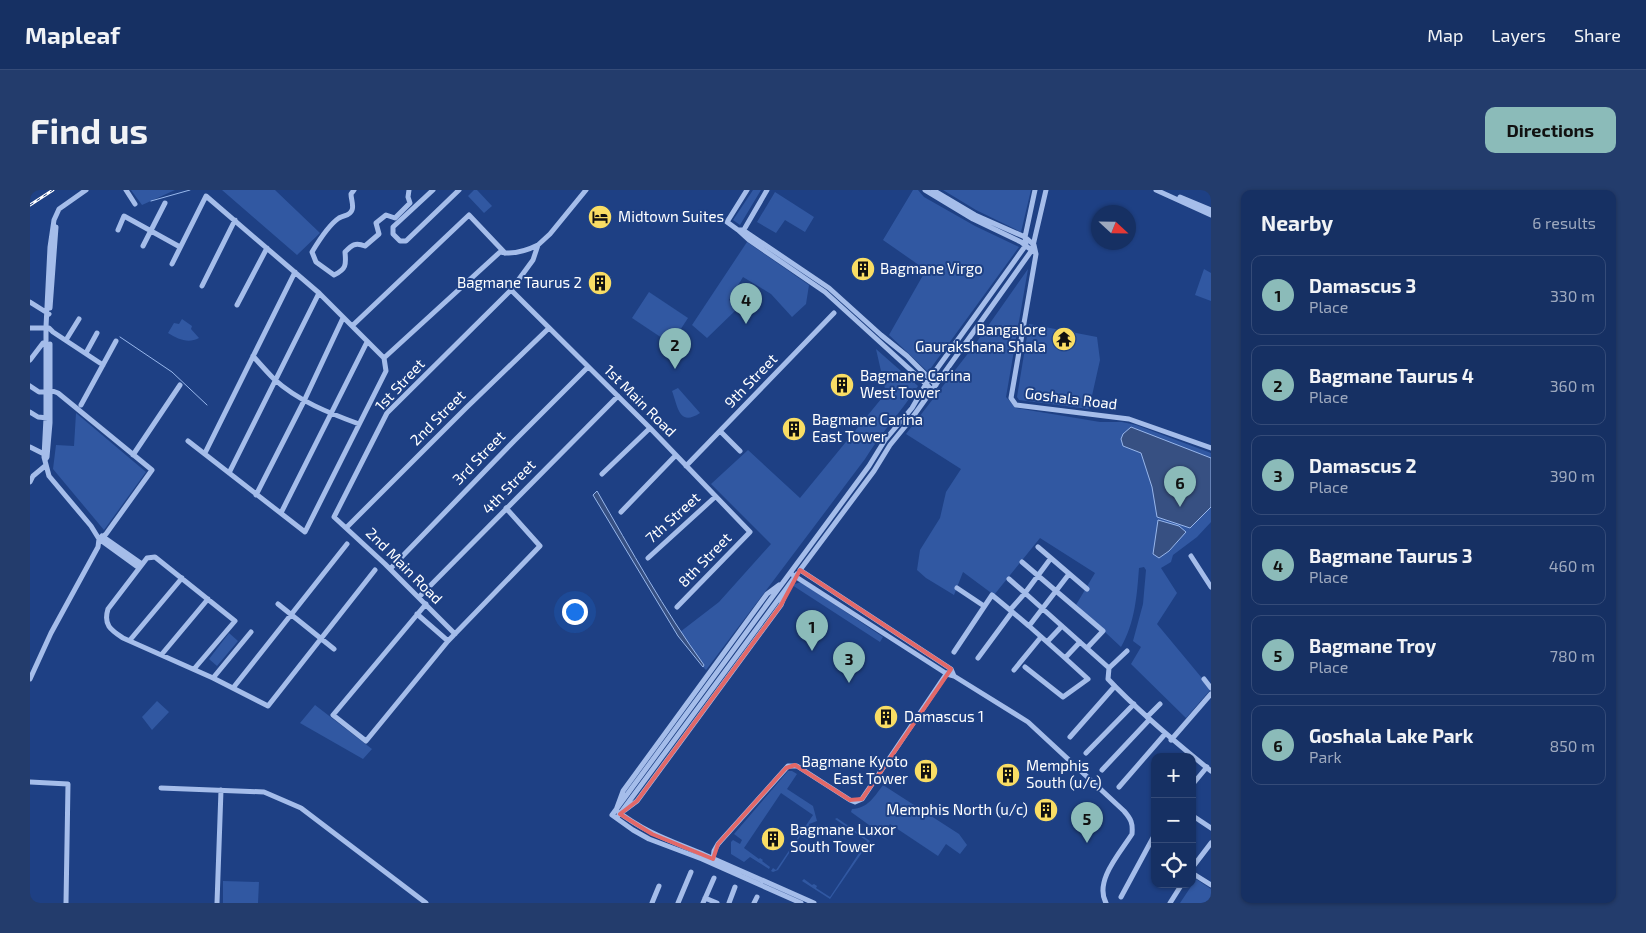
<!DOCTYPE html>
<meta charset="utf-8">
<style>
:root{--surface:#163063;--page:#233c6c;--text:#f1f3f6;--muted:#9ea9be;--line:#354b78;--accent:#8bbbb9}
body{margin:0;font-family:"Exo 2",sans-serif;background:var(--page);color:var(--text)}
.controls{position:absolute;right:15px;bottom:15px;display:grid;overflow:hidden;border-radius:10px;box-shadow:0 1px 4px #0004}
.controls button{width:45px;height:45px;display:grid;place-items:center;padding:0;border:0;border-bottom:1px solid var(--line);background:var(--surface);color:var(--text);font:25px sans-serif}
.compass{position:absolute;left:1061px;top:15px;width:45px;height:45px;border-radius:50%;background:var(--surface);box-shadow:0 1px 4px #0004;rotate:112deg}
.you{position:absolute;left:544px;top:421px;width:18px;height:18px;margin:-12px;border:4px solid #fff;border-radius:50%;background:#1a73e8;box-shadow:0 0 0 8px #1a73e833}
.badge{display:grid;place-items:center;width:32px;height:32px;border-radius:50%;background:var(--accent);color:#111;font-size:16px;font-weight:700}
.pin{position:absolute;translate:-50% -41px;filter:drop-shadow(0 1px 2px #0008)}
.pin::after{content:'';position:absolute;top:26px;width:18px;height:15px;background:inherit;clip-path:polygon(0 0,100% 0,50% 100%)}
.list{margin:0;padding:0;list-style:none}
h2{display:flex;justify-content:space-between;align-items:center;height:65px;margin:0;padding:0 20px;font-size:21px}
h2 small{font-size:16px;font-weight:400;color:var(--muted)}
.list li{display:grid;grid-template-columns:32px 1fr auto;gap:15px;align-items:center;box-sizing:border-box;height:80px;margin:0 10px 10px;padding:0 10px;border:1px solid var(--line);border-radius:10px}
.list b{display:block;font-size:19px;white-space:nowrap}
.list p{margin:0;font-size:16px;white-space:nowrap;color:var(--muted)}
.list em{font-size:16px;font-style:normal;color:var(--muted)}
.icon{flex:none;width:28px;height:28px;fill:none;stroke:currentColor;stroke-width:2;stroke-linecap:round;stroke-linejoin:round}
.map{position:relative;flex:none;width:1181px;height:713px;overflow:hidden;border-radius:10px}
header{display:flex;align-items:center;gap:30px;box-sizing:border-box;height:70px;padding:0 25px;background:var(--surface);border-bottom:1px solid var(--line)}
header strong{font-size:24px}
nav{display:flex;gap:28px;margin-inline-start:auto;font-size:18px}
.intro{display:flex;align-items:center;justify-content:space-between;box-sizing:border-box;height:120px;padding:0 30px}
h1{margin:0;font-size:35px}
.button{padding:12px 22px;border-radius:10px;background:var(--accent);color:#111;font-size:18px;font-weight:700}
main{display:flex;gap:30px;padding:0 30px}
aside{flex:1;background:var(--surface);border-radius:10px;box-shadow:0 1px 4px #0004}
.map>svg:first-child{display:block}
.green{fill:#3158a2}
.water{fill:#375082;stroke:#98b7ec}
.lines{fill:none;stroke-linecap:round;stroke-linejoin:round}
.stream{stroke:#98b7ec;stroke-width:1}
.minor{stroke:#a5bdea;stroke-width:5}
.rail-casing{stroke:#fff;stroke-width:3}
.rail{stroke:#1e4084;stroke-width:1;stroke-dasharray:4;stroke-linecap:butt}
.marked{fill:none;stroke:#e26868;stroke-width:4;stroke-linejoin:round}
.labels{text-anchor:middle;stroke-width:4;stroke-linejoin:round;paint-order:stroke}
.poi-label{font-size:15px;fill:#fff;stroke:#1e4084;text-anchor:start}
.street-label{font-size:15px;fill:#fff;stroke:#1e4084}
</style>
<header>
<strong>Mapleaf</strong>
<nav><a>Map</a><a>Layers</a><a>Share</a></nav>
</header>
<div class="intro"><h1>Find us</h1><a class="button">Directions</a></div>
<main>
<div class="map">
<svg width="1181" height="713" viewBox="0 0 1181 713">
<rect width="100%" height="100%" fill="#1e4084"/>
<path class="green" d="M101,0H145L112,15Z
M192,0H245L290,43L267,65Z
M444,0H447L462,16L454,23L438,6Z
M723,0H731L710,35L703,30Z
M883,0H888L894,7L945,36L989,57L898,182L859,145L896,80L853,50Z
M913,0H1001L991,42L946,20Z
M745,2L784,27L775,42L755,30L746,43L727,32Z
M717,52L779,95L776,114L762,127L741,104L713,87L699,110L709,117L677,148L662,135Z
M998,79L976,207L986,218L1070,232H1092L1106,235L1181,263V332L1167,347L1143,365L1141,372L1131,378L1147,403L1127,434L1181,499L1156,528L1101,474L1111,457L1103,451L1113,414L1116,380L1114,377L1109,378C1107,405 1105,433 1091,457L1046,415L1065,383L1010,348L964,405L933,382L924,405L896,388L887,380L890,360L910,328L916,302L931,279L876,244L946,153Z
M1174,79L1181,83V111L1165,105Z
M619,102L658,128L641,154L602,128Z
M152,129L162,136L161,139L169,148C158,154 148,149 138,143L144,133L149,134Z
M999,134L1067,147L1070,170L1059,219L989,210L987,207Z
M846,159L888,196C871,222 851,243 835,269L676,480L673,477L674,475L650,442L689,412L741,354L681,294L718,260L770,308L856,203Z
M648,198L670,223C649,237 648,217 642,201Z
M46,223L116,282L74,340L23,279L26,255L44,256Z
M771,392L853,447L850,452L762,395Z
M199,443L208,451L187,476L179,469Z
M127,511L139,522L122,540L112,527Z
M285,515L342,559L333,569L270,533Z
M758,581H762L767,584L757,599L783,616L787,631L779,634L781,641L774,644L773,642L748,680L743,682L741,681L743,678L746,680L783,625L751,603L714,658L729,669L730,668L733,670L732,671L740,677L739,679L720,667L714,672L701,664V652L703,650L710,654L712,650L704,644Z
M853,595L929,644L937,655L930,664L916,654L908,666L860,634L853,645L821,622L822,619C838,618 844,607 853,595Z
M807,628L840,651L800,709L772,691L774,689L782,695L784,694L787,696L786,698L800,707L837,651L805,629Z
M1166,689L1181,699V713H1150Z
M193,691L229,692L228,713H193Z"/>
<path class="water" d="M1101,237L1181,268V317L1160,338L1127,327L1122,297L1111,263L1093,256L1091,249L1093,244Z
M567,301C601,360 634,420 674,475L673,477L648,446L563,305Z
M1128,330L1149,336L1156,342L1139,361L1129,368L1123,364Z"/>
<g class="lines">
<path class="stream" d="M121,11L160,0
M90,147L142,182L177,215"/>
<path class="minor" d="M96,0L105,14
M324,0L321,4C321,9 324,16 322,20C320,26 314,25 309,28C300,34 288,52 282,62L286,72L304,85C317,79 316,74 315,62C322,55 325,52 335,56L349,44L346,33L356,25L365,28L380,13L378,7L379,0
M403,0L363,37V44L370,51H376L429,0
M717,0L697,32L708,40H713L799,98L851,145L877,166L906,195
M895,0L943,29L991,52L1004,62
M903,0L945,25L995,47L1004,55L1006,64L981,208L986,215L1099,229L1181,258
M1126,0L1181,25
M1150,7L1181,20
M88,40L94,26L150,57
M708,40L719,50L795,102L896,194L882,218L855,250L839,276L760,383L917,484L924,486L998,532L1094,621C1101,629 1103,633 1102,644C1090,663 1064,691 1076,713
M712,43L737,0
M113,56L135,13
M142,74L176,6L289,103L354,168L356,181L275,342L158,251
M172,96L205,30
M481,100L620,238L720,342L647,417
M0,112L19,124
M207,115L237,58
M20,118L26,37
M322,136L439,25L475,63
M0,138H19L23,142L73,175
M36,150L49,129
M56,163L67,143
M223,166C230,174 237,182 244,189C268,211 299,223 329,234
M354,168L470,62C484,65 496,61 508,55
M0,170L13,153H16
M0,196L9,202H16
M20,200L28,203L122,280L76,344L69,349L109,378
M902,200L896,194L996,55L995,47L1005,0
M51,215L86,151
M0,222L8,227L18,228
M690,241L710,261
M0,257L14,264
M175,263L265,82
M103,265L150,195
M15,270L17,267L20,233V154
M656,276L804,123
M199,283L289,103
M572,284L620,238
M0,292L3,286L15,276
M226,305L274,211L313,128
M591,322L646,265
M251,323L337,152
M317,337L436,218L519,138
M72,346L112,374
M1008,357L1057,399
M1161,366L1181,397
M618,368L685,307
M992,372L1073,441L1057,458
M360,379L484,251L558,177
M760,383L582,625L603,640L619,649L672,669L771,713
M1039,384L999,436L980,420L995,403L1079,478
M979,389L995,403L1021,368
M749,395L737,404L593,601L586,620C615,643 642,651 675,665C711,681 748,697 784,713
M927,398L954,416
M389,407L588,206
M248,414L304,459
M396,414L303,525L336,551L418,451L510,356L476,318
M387,424L418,451
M999,436L1035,468
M425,444L355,374L304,327L357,223L481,100L503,70L508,55L520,44L556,0
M100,450L152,388
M1017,452L1032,436
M1097,461L1079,478L1078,489C1110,523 1145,552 1181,581
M924,462L962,405L980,420
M132,464L178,409
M948,468L982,422
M995,477L1033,507L1058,489L1035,468L1050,452
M164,479L205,431L125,367L117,368L78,419C73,435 81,440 93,448L183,488L238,516L345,380
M984,480L1011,447
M924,486L921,479L770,380L844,281L860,255L882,228L1002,60L1016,0
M183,488L221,442
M0,489L21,443L68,357L69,349L61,336L19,286L14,267L16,228V137L20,57L24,30L29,19L56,0
M1174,489L1181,498
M203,498L317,354
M1117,527L1130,514
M1040,547L1085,496
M1141,550L1181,504
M1056,563L1104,514
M1072,580L1119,530
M0,592L38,594L36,713
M1162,595L1177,577
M1089,597L1135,544
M131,598L234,602L271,618L396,713
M595,620L607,611L751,415L756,402
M589,625L767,384
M1163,626L1181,638
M683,669L684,661L688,654L758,576H767L820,610L825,612L832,609L917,483
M1162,678L1181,653
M1162,683L1181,695
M1091,707L1125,644
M675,708L687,713
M187,713L191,600
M622,713L629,696
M648,713L661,682
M673,713L684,688
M699,713L705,697
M724,713L727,707
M1140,713L1152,694"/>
<g class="rail-casing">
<path id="rail" d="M0,15L23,0"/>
</g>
<use href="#rail" class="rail"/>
</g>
<path class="marked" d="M770,380L921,479L832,609L820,610L765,575L756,578L688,654L683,669L622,644L590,624L607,611L684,506L751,415Z"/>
<defs>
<g id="hotel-disc" transform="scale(1.25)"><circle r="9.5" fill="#f9dd64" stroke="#1e4084"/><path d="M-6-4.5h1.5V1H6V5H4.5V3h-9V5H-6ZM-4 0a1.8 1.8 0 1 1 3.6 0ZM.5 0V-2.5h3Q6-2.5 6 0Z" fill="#111"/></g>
<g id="building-disc" transform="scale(1.25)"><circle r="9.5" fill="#f9dd64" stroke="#1e4084"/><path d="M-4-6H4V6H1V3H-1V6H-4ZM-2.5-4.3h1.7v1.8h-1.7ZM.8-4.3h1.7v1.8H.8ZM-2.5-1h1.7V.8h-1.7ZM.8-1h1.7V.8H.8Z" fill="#111"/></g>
<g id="temple-disc" transform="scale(1.25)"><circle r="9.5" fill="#f9dd64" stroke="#1e4084"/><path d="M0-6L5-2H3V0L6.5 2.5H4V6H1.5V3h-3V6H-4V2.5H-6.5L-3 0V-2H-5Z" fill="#111"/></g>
</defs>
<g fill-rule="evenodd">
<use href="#hotel-disc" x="570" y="27"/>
<use href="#building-disc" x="833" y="79"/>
<use href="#building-disc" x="570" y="93"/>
<use href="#temple-disc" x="1034" y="149"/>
<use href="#building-disc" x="812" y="195"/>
<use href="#building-disc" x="764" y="239"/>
<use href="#building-disc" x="856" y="527"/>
<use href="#building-disc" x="896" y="581"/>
<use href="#building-disc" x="978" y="585"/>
<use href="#building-disc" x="1016" y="620"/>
<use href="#building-disc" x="743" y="649"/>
</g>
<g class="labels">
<g class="poi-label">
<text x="588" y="32">Midtown Suites</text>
<text x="850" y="84">Bagmane Virgo</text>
<text x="552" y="98" text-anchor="end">Bagmane Taurus 2</text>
<text x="1016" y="145" text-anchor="end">Bangalore<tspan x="1016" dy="17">Gaurakshana Shala</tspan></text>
<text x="830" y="191">Bagmane Carina<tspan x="830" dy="17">West Tower</tspan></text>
<text x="782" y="235">Bagmane Carina<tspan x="782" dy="17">East Tower</tspan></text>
<text x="874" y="532">Damascus 1</text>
<text x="878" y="577" text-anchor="end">Bagmane Kyoto<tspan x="878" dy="17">East Tower</tspan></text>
<text x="996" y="581">Memphis<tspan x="996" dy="17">South (u/c)</tspan></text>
<text x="998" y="625" text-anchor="end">Memphis North (u/c)</text>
<text x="760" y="645">Bagmane Luxor<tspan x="760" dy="17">South Tower</tspan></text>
</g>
<g class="street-label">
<text transform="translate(721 191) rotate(-46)" y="5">9th Street</text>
<text transform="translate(370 195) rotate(-47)" y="5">1st Street</text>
<text transform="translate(1041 209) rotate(7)" y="5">Goshala Road</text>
<text transform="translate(610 211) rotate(45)" y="5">1st Main Road</text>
<text transform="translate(408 228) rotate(-45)" y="5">2nd Street</text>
<text transform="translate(449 268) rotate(-46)" y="5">3rd Street</text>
<text transform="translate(479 297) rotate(-46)" y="5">4th Street</text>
<text transform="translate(643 328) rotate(-42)" y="5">7th Street</text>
<text transform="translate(675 370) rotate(-46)" y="5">8th Street</text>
<text transform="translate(374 376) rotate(45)" y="5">2nd Main Road</text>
</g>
</g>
</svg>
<div class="controls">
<button>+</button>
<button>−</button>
<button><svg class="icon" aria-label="locate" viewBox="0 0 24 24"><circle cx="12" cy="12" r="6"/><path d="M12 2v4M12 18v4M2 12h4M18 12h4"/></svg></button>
</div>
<svg class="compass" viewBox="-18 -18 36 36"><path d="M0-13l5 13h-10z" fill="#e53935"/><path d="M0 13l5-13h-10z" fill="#9ea9be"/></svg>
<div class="you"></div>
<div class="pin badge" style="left:782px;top:461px">1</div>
<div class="pin badge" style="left:645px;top:179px">2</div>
<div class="pin badge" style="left:819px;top:493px">3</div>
<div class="pin badge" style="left:716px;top:134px">4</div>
<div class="pin badge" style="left:1057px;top:653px">5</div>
<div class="pin badge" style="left:1150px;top:317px">6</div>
</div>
<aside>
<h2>Nearby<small>6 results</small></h2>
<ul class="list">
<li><span class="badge">1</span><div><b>Damascus 3</b><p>Place</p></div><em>330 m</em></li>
<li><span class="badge">2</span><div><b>Bagmane Taurus 4</b><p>Place</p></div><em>360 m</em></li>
<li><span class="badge">3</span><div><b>Damascus 2</b><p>Place</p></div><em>390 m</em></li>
<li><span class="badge">4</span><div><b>Bagmane Taurus 3</b><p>Place</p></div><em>460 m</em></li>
<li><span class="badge">5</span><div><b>Bagmane Troy</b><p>Place</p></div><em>780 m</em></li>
<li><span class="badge">6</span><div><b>Goshala Lake Park</b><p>Park</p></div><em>850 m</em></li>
</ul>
</aside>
</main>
